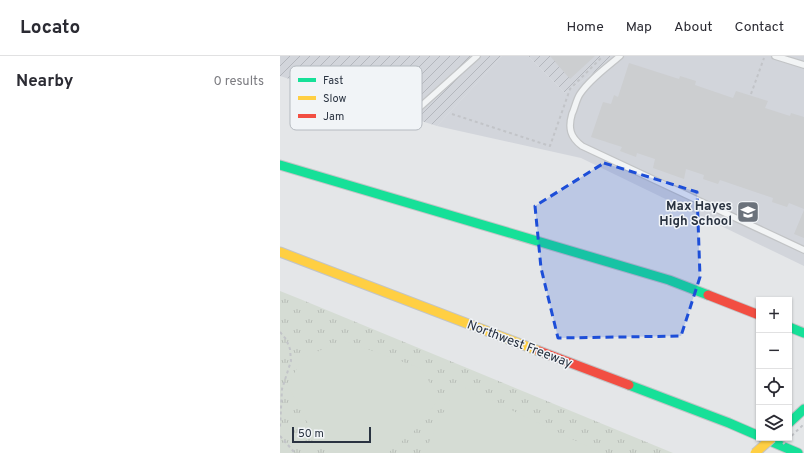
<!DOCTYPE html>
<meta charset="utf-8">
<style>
:root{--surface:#fff;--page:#f2f2f3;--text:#2b2b33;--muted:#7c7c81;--line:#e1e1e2}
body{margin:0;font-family:Overpass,sans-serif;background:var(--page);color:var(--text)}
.controls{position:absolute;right:12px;bottom:12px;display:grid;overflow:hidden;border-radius:0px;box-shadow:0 1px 3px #0004}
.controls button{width:36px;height:36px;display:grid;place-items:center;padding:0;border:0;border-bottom:1px solid var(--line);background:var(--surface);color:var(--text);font:20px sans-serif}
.scale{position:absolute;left:12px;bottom:10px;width:79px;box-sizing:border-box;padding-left:4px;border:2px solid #2a3341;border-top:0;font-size:11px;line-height:14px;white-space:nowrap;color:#2a3341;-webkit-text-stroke:3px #f1f4f7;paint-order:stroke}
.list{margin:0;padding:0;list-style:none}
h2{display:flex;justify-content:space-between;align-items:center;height:52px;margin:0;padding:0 16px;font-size:17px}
h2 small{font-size:13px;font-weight:400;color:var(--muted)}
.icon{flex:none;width:22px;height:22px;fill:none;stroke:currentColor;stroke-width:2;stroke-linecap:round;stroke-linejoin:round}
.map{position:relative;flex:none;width:524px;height:397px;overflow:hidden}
header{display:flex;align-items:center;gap:24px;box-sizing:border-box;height:56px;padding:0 20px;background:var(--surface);border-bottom:1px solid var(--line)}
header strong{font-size:19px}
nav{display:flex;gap:22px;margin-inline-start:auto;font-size:14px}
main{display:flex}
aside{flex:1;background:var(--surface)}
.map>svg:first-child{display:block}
.built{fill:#d2d5db}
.industrial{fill:url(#industrial-furrows)}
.park{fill:url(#park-tufts)}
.pitch{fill:#d5dcd4}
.building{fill:#ccced0}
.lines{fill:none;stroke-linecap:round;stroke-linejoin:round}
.lane-casing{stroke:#c2c4c6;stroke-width:8}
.fast-casing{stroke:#c2c4c6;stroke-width:11}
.slow-casing{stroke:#c2c4c6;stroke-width:11}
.jam-casing{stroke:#c2c4c6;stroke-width:11}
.path{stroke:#c2c4c8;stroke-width:2;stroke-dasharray:3 3;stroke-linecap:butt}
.lane{stroke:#f2f4f5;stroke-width:5.5}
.fast{stroke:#16e098;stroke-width:9}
.slow{stroke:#ffcf43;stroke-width:9}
.jam{stroke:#f24e42;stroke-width:9}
.slow-bridge-casing{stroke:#c2c4c6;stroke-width:11;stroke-linecap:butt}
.path-bridge{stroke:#c2c4c8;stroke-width:2;stroke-dasharray:3 3;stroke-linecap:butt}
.slow-bridge{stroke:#ffcf43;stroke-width:9}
.marked{fill:#1d4ed8;fill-opacity:0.2;stroke:#1d4ed8;stroke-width:3;stroke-dasharray:8 5;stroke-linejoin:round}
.labels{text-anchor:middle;stroke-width:3;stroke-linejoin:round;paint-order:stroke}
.poi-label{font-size:13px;font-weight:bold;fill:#2a3341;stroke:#f1f4f7;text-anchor:end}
.street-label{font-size:13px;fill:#2a3341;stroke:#f1f4f7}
.key{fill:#f1f4f7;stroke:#b5bac0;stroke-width:1}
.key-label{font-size:11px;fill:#2a3341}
</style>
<header>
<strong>Locato</strong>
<nav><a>Home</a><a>Map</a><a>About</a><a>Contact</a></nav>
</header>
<main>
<aside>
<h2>Nearby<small>0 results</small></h2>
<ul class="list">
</ul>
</aside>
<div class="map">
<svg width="524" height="397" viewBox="0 0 524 397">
<defs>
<pattern id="industrial-furrows" width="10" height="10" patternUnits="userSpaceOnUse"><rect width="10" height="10" fill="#d2d5db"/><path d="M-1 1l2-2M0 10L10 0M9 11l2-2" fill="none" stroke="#b4b7bd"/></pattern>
<pattern id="park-tufts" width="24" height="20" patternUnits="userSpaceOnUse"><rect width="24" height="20" fill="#d5dcd4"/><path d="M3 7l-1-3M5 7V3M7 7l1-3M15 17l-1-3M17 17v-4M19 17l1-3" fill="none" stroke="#b7bdb7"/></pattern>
</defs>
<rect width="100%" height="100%" fill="#e4e6e8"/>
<path class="built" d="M222,0H248L285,37L337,0H524V210L301,102L157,70Z"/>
<path class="industrial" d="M0,0H222L157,70L0,20Z
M248,0H337L285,37Z"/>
<path class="park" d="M0,235L20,243L393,397H0Z"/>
<path class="pitch" d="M62,284L140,312L160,342L135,374L108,397H56L27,366L8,329L22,303Z
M177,328L319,396V397H144Z"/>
<path class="building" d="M270,0H315L290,23Z
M349,7L399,23L400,20L416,25L415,29L453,42L456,35L488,45L485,52L510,60L511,57L524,61V153L509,147L507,151L492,146L493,142L440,124L438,128L423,123L424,119L406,113L404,123L373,112L375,103L357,97L356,101L340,95L342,91L311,81L323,46L331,48L334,39L338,41Z
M524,154V182L514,178Z"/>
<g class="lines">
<g class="lane-casing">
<path id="lane" d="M340,0C326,12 310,23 300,38C296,44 295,52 292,58C288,72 290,81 302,90L524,194
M495,0L524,9
M140,51L197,0"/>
</g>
<g class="fast-casing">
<path id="fast" d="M0,109L389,224L428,239
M509,271L524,277
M349,329L449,367L479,380
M509,367L524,353
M483,382L518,397"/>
</g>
<g class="slow-casing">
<path id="slow" d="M0,196L259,295"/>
</g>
<g class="jam-casing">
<path id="jam" d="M428,239L479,259
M259,295L349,329"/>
</g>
<path class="path" d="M471,38L484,2
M172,58L270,90L290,33L323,0
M0,276L6,283L10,293L11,305L2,333L0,372
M0,380L15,397"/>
<use href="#lane" class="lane"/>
<use href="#fast" class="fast"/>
<use href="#slow" class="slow"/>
<use href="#jam" class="jam"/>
<g class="slow-bridge-casing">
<path id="slow-bridge" d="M475,397L492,382"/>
</g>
<path class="path-bridge" d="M503,388L524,368"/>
<use href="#slow-bridge" class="slow-bridge"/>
</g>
<path class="marked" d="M324,107L417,136L420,221L401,280L278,282L261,212L255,150Z"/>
<defs>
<g id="school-square" transform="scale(1.15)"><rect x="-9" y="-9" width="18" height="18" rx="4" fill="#6b727b" stroke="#f1f4f7"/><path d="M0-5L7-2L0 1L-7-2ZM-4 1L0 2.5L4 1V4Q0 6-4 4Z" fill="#fff"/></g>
</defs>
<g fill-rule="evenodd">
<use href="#school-square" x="468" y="156"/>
</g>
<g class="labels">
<g class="poi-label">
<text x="452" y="154">Max Hayes<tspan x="452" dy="15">High School</tspan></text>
</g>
<g class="street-label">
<text transform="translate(240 287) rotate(21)" y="5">Northwest Freeway</text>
</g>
</g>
<rect x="10" y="10" width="132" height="64" rx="6" class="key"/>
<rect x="18" y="22" width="18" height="4" fill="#16e098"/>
<rect x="18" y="40" width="18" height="4" fill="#ffcf43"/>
<rect x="18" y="58" width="18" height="4" fill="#f24e42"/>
<g class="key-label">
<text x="43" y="28">Fast</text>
<text x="43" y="46">Slow</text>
<text x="43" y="64">Jam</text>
</g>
</svg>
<div class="controls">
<button>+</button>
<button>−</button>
<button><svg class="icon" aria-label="locate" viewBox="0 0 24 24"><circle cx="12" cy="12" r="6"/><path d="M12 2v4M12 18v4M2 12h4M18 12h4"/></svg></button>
<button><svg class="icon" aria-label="layers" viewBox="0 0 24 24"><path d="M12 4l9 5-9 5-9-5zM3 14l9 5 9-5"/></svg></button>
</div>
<div class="scale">50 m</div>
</div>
</main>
